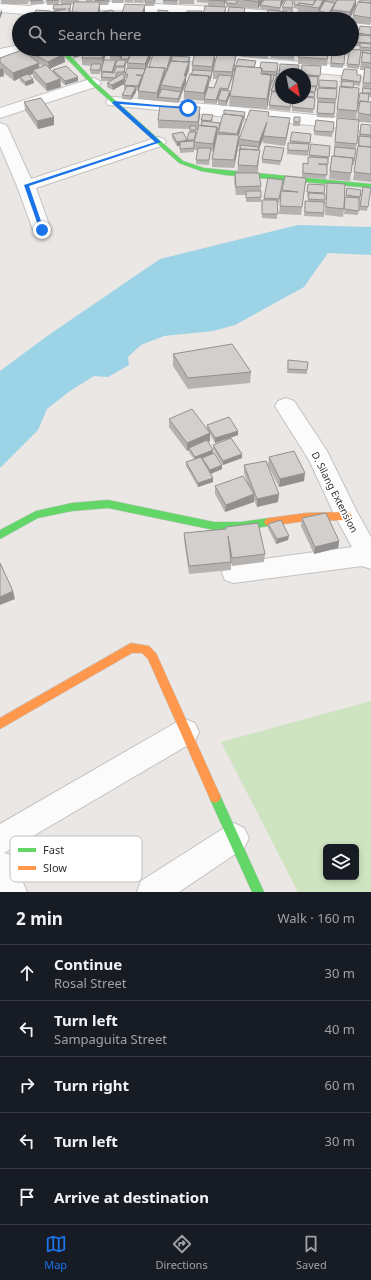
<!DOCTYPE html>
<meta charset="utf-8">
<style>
:root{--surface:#171b24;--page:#242831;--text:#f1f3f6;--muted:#9ea1a6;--line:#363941;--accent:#1a73e8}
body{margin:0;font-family:"Noto Sans",sans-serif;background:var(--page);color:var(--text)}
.controls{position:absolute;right:12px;bottom:12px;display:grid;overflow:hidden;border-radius:6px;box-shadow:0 2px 6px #0003}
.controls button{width:36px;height:36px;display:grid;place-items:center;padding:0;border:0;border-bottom:1px solid var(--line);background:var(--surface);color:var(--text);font:20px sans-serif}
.compass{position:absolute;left:275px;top:68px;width:36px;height:36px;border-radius:50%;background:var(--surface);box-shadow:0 2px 6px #0003;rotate:148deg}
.stop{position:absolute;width:12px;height:12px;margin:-9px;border:3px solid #1a73e8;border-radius:50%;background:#fff}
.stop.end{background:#1a73e8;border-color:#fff;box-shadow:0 1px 4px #0008}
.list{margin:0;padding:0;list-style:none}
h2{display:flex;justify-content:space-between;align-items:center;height:52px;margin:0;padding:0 16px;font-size:17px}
h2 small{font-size:13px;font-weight:400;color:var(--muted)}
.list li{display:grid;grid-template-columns:26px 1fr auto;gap:12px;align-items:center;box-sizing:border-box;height:56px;padding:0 16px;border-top:1px solid var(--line)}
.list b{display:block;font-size:15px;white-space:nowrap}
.list p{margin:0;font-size:13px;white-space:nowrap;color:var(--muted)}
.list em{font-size:13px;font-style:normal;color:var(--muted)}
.icon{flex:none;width:22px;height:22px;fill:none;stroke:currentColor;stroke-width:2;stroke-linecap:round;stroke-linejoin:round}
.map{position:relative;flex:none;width:371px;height:892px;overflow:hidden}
.search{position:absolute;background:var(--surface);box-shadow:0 2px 6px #0003;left:12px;right:12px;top:12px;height:44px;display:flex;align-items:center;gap:10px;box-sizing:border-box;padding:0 14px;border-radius:22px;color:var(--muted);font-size:15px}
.sheet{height:332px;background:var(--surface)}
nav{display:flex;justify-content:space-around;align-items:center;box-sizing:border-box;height:56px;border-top:1px solid var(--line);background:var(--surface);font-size:11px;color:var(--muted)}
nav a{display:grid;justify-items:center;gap:2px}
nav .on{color:var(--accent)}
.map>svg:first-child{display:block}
.green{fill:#cee3c0;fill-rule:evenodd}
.water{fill:#9dd3e6}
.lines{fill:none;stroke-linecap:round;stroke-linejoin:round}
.street-casing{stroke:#c3c2c2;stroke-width:2}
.fast-casing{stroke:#c3c2c2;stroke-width:1}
.slow-casing{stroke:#c3c2c2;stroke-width:1}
.street{fill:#fcfbfb;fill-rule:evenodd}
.fast{fill:#63d668;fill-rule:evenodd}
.slow{fill:#ff974d;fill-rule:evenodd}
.wall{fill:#b5b2b0;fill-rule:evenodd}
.shaded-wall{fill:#939190}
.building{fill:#d2cfcd;stroke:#939190}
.route{fill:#1a73e8}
.labels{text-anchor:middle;stroke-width:3.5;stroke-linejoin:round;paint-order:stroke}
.street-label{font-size:10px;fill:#2d2d2d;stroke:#fff}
.key{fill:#fff;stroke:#c0c0c0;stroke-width:1}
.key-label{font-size:11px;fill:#2d2d2d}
</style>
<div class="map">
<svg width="371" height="892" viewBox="0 0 371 892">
<rect width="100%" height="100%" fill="#eae7e4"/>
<path class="green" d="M371,701V892H298L221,742ZM326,847H356V877H326Z"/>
<path class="water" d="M298,225L371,227V255L328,253L304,287L235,325L213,331L164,336L141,345L128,357L129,365L108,377L94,376L70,391L47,409L38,430L0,468V371L50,334L160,259Z"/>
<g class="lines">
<g class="street-casing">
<path id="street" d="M112,2L239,8L311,15L316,16L318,19H268L112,10L40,11L36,19H22L24,14L0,12V4L30,6L36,3Z
M352,20L371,23V31L352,28Z
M19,45V49H26L24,52L0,58V49Z
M99,49H155L371,68V78L106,53L101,52Z
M93,78L98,80L101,83L98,86L0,118V108Z
M114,97L217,105L371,121V131L108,105L106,102L108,99Z
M0,123L6,125L8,128L31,179L152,139L158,137L164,139L166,142L164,145L36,188L51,230L48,234L42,236L36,234L33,230L17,186L0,146Z
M286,398L294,401L327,451L357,512L371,537V569L362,566L234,583L225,580L222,573L225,566L234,563L352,547L335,516L309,460L275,406L278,401Z
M185,719L195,723L199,732L195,741L4,853L11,855L27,892H0V824L175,723Z
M234,823L244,828L249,838L244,848L179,892H137L141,881L224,828Z"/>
</g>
<g class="fast-casing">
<path id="fast" d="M58,49H64L95,82L183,161L204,168L371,184V188L225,175L201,171L179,163L91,84Z
M108,500L214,522H241L269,518L272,519L274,522L272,525L269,526L241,530H214L108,508L72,511L38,518L0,539V530L36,511L72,503Z
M215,791L219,793L264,892H252L209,797L211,793Z"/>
</g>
<g class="slow-casing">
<path id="slow" d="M347,512L350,513L352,516L350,519L347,520L306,521L269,526L266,525L264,522L266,519L269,518L306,513Z
M131,643L149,646L156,653L219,793L221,797L219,801L215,803L211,801L148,659L142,653H132L0,729V718Z"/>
</g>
<use href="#street" class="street"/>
<use href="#fast" class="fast"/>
<use href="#slow" class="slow"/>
</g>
<path class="wall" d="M1,0H29L28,4H2Z
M30,0H43L44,4L31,5Z
M46,0H59V4H61L60,0H79V2H95V0H110L108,5H100V12L117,19H101L99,15V19H72V12L73,4H71V13H70L72,19H54V18V19H33V18L52,15V12L54,11V5H47Z
M86,0H93V1L86,2Z
M112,0H124L123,3H112Z
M125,0H133V2H125Z
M134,0H144L143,3L134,2Z
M156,0L154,6H145V2Z
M163,0H178L177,5L163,4Z
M179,0H194V4H179Z
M197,0H226L224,7H226L225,14L208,6V3L197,2Z
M227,0H263L260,5L264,0H285L281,6L280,11L288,12L287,19L312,15L311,19H266L268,10L260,9V5L258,9L237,7V5L236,8H245L244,19H226L232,7H226Z
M294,0H327L326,1H327V0H356V6L350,19H343L331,17L332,12L329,17L319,15V14L318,16L297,13L298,9L294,8Z
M371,0V23L370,25L352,23L353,15Z
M145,5V12L143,19H121V16Z
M282,7L293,8V12L282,11Z
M360,26L371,27V97H369L368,102H371V123L359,122L354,165H352L350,181L329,179L332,156H334L335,150H334L337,118L357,120L359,107H358V103L362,93V90L364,70H360L362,52H361L359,69L347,68L350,49H359L360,46H355L357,35Z
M23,49H55L65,62L50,69L53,72V70L78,81L65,85L60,81L61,87L47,91L33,77V74L29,75L34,83L26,86L20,81V78L14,81L3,72L4,76L0,77V58L23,51ZM39,64L43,66L39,68Z
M84,49H106V53L104,61L116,60V63L121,60V59L120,60L110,59V55L122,51V54L151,57L147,67H149L172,52V56L168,68L190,61L189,64V70L186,78V83L178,103L158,101V97L157,101L138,99V91L136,90V92L131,100L122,99V95L125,89H124V85L127,78H125V74L127,68V63H126L125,68L124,75L125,79L124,84L113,90L107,87V83L110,81H101V77L102,75H101V71L100,74H91L90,70L91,66L82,65V58Z
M177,49H190V50H177Z
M192,49H203V52L192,51Z
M205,49H217L216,53H215V60L212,75L208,87L214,88L217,79H213V71L218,54V49H241L239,56H236L235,63L232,80L228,91L230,95L234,71L256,61L255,67H260L278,63L277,76L281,74V98L292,101L290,111L269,109L271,95V91L276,76H274L272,86L271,85L267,109L229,106L230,96L226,106L218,105V100L221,92H220L216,104L204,103V101L184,99V91L192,73V65L213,53L205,52Z
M242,49H269L267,59L242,57Z
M295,49L294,60L271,58V54Z
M329,49L327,66L298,64V57Z
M330,49H338V51L349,49L348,55H345L343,68L330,67L332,52H330Z
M69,50L80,52V56L74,58L70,54Z
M321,66L319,80L337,81L336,99V103H335L334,118L317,117L318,102H317L318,88L319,80H318L317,91L315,90L313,113L292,111L293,99H292V98H305V74Z
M357,75H361L360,86L354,85L353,88L357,111L356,119L336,117L340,86L341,87L342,84L340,83L341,79Z
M24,102L54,125L38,129L25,110Z
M200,107V115L198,129L201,126V120L213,119L212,122L220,123L245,116L244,122H243L239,135V143L234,168L212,167V159L216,141L213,152L211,151L209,165L196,164L197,150H194V144V152L180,153V145L177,146L172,138V134L187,140V141L190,129L158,128V120ZM196,130H198L196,138Z
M269,116L289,126L285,146L263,143V139L259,149V158L257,173L261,186V202H246V195H236L234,181L235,173H241H237L238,165L239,155V151L240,147H239V139Z
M294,117H300V126H293Z
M316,120L334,122L332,137L314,135Z
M361,124L371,125V182L353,180L358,149V140Z
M311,138L309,147L308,156L287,154L288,143H290V141Z
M311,144L330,146L328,161L326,179L302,177L303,163H308Z
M283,152L280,165L262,163V159Z
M285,176L306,178L301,215L279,214L280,206Z
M283,180L279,203H277V219L262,218V200H264V198Z
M327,183L344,209L343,217L325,215Z
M308,184L325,185L324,194L325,200V204H324V217L304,216L305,201H308V196H307Z
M363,187L371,188L367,211L359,210Z
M347,188L361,190L358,215L344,214Z
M173,354L251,372L250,383L188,389L173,366Z
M288,360L307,370V374L287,373Z
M169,419L207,428V425L238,431V435L215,443L210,434V441L208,442L213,453L222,465V469L211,474L213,482L198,487L186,466V462L194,459L189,452V450L187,451L169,427Z
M213,445L242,458L223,465L213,449Z
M269,457L304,481L279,487L268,465Z
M244,465L278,502L257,507L254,500V502L225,512L215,494V486L248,484L244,473Z
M302,518L339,541L338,548L314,554L301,526Z
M268,524L288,540L276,544L268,528Z
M226,527L265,554L264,562L232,566L231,563V570L189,574L184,540V533L226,529Z"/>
<path class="shaded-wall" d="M224,0H226L224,8Z
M259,0H263L258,9V2Z
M282,0H285L281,6L280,12L281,2Z
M323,0H327L320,12L319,11L318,16L319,8Z
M356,0V6L349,19L350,12Z
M100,2V13H99V15L98,19V13Z
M335,3L332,12L329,17V13Z
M145,5V12L143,19H141V17Z
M226,7L225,19H223Z
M2,9V13L0,19V13Z
M168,11V15L167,19H165Z
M288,12L287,19H284Z
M72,15V19H56V18Z
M117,16V19H103Z
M357,26V30L352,39V36Z
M105,49H106V53L103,66L102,58Z
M240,49H241L239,56Z
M268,49H269L267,59V51Z
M151,50V57L145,72V64Z
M122,51V55L120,60V56Z
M80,52V56L74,58L73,54Z
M172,52V56L166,75V71Z
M215,53V60L210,83V79L212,71V67Z
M64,54L65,62L49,69L48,62Z
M236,56L235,63L232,80V72Z
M190,57L189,70L186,78V83L181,95V88L187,65Z
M116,60V64L115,66L112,76V72Z
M126,60V64L125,68V72L124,76V66Z
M39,63L40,71L33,70V74L21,78L20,77V78L14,81L13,73Z
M3,68L4,76L0,77V69Z
M165,68V76L161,85V88L157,101V93Z
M124,75L125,79L124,84L113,90L112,85Z
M271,75V86L267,109V99Z
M142,76V80L138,91V86Z
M209,76V84L204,101V93Z
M78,77V81L65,85V81Z
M33,79L34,83L26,86L25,82Z
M60,79L61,87L47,91L46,84Z
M136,87V92L131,100V96Z
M220,88V92L216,104V100Z
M230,91V95L226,106V101Z
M181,92V96L178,103V99Z
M200,107V115L198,130V122Z
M243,116L242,124L239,135V143L234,168L237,134Z
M54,117V125L38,129L37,121Z
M290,118L289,126L285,146L286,138Z
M267,122L263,139L259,149L258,157L259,142Z
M217,127V135L213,152V144Z
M187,140V145L177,146V142Z
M260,150L257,174V166Z
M238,431V435L215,443V438Z
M210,433V441L190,449L189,448V450L187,451V443Z
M213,450V454L195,461V457Z
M242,454V458L223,465V461Z
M222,465V469L210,474V470Z
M305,473L304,481L279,487L280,479Z
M213,478V482L198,487V483Z
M254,494V502L225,512L226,505Z
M279,494L278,502L257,507V499Z
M289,536L288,540L276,544L277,539Z
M339,541L338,548L314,554L315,547Z
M13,591L15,599L0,605V597Z"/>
<path class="building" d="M30,0H43L30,1Z
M47,0H59L47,1Z
M94,0H108V1Z
M145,0H155L154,2H145Z
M163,0H177V1Z
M209,0H224V1Z
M227,0H237V1L236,4L226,3Z
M244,0H259L258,2Z
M264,0H282L281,2L280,8L260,5Z
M286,0H292L293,8L282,7Z
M294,0H315L313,5L299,3L298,5L294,4Z
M316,0H323L319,8L298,5L299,3L313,5Z
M337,0H356L350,12L332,10Z
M360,0H371V3L359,2Z
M325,1L335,3L329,13L319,11Z
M74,2H100L98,13L72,12Z
M358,2L371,3V18L353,15Z
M71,4L70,9H68L72,15L56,18L52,12L66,9H53L54,5Z
M125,4L145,5L141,17L121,16Z
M205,6L226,7L223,19H202Z
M229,7L245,8L243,19H226Z
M36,10L50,11L54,18H33Z
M112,10L117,16L103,19L99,13Z
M158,10L168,11L167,17L165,19H156L158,16Z
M268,10L288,12L284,19H266Z
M187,11H202L200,19H185Z
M291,12L312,15L310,19H287Z
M247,13L264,14L263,19H246Z
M315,15L337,19H313Z
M77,17H95L94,19H76Z
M352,25L357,26L352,36Z
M360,26L371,27V35L358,33Z
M357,35L371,36V43L356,42Z
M360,43L371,44V48L360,47Z
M24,49H55L64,54L48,62Z
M73,49H77L80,52L73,54L69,50Z
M84,49H105L102,58H82Z
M133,49L151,50L145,64L127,63Z
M242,49H268L267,51Z
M272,49H295L294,56L271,54Z
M300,49H329L327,59L298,57Z
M339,49H349L348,51H345L344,64L331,63L332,50L338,51Z
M350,49L361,50L359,65L347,64Z
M22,50L39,63L13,73L0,62V58Z
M112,50L122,51L120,56L110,55Z
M363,50L371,51V54L363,52L362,54Z
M154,51L172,52L166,71H165V68L149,67Z
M123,52H131L128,59H121Z
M195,52L215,53L212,67L192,65Z
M363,52L371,54V63L361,62Z
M217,54L236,56L232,72L213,71Z
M173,56L190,57L188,62L171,61Z
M238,59L256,61L254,67L236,66L235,71H234Z
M104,60H116L112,72L101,71Z
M117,60H126L124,66H115Z
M171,61L189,62L184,76H186L181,88L161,85Z
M261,62L278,63L277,72L262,71V68L260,67Z
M92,64H101L100,70H90Z
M280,64L299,65L298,74H281V77H276L277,73L279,74Z
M46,65L60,79L46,84L33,70Z
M302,65L321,66L320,76L301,74Z
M66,66L78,77L65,81L53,70Z
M236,66L262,68L261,74L271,75L267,99L230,96Z
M116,67H125L124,72H117L115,78L101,77L103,72L114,73Z
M146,67L165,68L157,93L138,91Z
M365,67L371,68V83H363Z
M127,68L145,69L143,75H136L142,76L138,86L124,85L128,74H125Z
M344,69L357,70V75H361L360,82L341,79Z
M193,70L212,71L210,79L209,76L191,75Z
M263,73L274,75L273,81H271V75L263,74Z
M28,74L33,79L25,82L20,77Z
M122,74L124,75V79L112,85L107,83Z
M190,74L209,76L204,93L184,91Z
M219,75L232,76L228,89L220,88L216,100L204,99L208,87L214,88Z
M305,76L318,77L317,86H308L316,87L315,92L305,91Z
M276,78H281V98H292L290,107L269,105L272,92L277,91H271Z
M319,80L337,81V88L319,87Z
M342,81L354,82L353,88L341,87Z
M127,86L136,87L131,96L122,95Z
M340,86L359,88L357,111L337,109Z
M318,88L337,89L336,99L317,98Z
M363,88L371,89V93H362Z
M162,89L181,92L178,99L158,97Z
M221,90L230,91L226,101L218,100Z
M305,91L315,93L314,97L305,96Z
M360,93L369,94L368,102L360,101V103H358Z
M305,97L315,98L314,109L292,107L294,98H305Z
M41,98L54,117L37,121L24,102Z
M360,101L371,102V115L358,113Z
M318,102L335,103L334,114L317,113Z
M160,106L200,107L198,122L158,120Z
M224,110L245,112L244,118H243V116L224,114Z
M250,110L269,112L268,116L290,118L286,138L263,136L267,122L259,142L239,139Z
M203,114L213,115L211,121L201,120Z
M223,114L243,116L237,134L218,132Z
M294,117H300V122H294Z
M337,118L359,120L357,144L335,142Z
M316,120L334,122L333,132L314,131Z
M202,121L220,123L219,130L217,129V127L201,126Z
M361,124L371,125V135L360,134Z
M199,125L217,127L213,144L194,142Z
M190,126H196V130H190Z
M183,132L187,140L177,142L172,134Z
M189,132H196L194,140H187Z
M292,132L311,134L310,143L290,141Z
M217,134L239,135L234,160L212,159Z
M359,136L371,137V147L359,146Z
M194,141V148L180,149V142Z
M288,143L309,144L308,151L288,150Z
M311,144L330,146L329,157L309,155Z
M241,145L259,147L258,150L240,149V151H239Z
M265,146L284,148L281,161L262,159Z
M358,146L371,147V174L354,172Z
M335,147L356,149L354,161L353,160V158L334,156Z
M198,148H211L209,160H196Z
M240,149L260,150L257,166L238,165Z
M332,156L353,158L351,173L330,171Z
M308,157L328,158V164H318L327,165V175L303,173V163L308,164Z
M235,173H259L261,186L236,187Z
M285,176L306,178L302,207L280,206L281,191L298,192L282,190Z
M268,178L283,180L279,199L264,198Z
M327,183L345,184L344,209L326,207Z
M308,184L325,185L324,193L307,192Z
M363,187L371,188L368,207L360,206Z
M347,188L361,190L360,197L346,195Z
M246,191H261V197L246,198Z
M309,193L325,194V200L308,199Z
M345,197L359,198V211L344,209Z
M262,200H277L278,214H262Z
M305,201L324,202V213L305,212Z
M232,344L251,372L188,378L173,354Z
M288,360L308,362L307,370L288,369Z
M192,409L210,433L187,443L169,419Z
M229,417L238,431L215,438L207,425Z
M231,438L242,454L223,461L213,445Z
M207,440L213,450L195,457L189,448Z
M294,451L305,473L280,479L269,457Z
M214,453L222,465L210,470L202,458Z
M201,457L213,478L198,483L186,462Z
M266,461L279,494L257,499L244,465Z
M243,476L254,494L226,505L215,486Z
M326,513L339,541L315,547L302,518Z
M281,520L289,536L277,539L268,524Z
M258,523L265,554L232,558L228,536L231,562L189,566L184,533L226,529V527Z
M0,563L13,591L0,597Z"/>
<path class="route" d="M114,101L190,108L188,109L119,104L161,142L29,186L44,230L40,231L24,185L155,142L112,103Z"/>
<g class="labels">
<g class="street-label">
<text transform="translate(335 492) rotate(63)" y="4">D. Silang Extension</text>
</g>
</g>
<rect x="10" y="836" width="132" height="46" rx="6" class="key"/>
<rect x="18" y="848" width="18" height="4" fill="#63d668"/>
<rect x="18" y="866" width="18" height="4" fill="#ff974d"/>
<g class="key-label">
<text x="43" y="854">Fast</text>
<text x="43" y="872">Slow</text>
</g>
</svg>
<div class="controls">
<button><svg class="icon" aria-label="layers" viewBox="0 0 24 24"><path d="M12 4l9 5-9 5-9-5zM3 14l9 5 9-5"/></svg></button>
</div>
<svg class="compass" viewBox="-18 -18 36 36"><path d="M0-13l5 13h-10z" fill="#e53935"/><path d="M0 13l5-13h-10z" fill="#9ea1a6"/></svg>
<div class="stop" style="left:188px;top:108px"></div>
<div class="stop end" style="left:42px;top:230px"></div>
<div class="search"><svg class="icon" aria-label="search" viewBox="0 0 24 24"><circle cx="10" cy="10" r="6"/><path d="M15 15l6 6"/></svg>Search here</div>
</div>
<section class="sheet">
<h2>2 min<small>Walk · 160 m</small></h2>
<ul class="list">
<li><svg class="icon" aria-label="ahead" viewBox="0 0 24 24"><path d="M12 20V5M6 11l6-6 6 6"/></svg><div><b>Continue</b><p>Rosal Street</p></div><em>30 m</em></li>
<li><svg class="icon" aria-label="left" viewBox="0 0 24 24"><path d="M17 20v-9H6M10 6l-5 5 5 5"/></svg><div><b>Turn left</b><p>Sampaguita Street</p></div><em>40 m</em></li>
<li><svg class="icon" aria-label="right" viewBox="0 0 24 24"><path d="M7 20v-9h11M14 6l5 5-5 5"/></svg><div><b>Turn right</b></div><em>60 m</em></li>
<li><svg class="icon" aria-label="left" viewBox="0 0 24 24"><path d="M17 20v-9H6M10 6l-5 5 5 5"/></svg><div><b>Turn left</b></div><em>30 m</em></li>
<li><svg class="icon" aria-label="arrive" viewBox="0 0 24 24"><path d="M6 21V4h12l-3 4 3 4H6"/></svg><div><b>Arrive at destination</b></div></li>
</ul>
</section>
<nav>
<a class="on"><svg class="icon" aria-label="map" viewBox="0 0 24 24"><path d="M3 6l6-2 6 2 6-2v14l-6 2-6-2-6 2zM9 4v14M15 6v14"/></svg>Map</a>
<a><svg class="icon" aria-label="directions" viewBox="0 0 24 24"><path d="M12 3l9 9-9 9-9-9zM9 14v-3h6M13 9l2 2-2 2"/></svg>Directions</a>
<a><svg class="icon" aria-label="saved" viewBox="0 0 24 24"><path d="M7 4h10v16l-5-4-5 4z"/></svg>Saved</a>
</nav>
